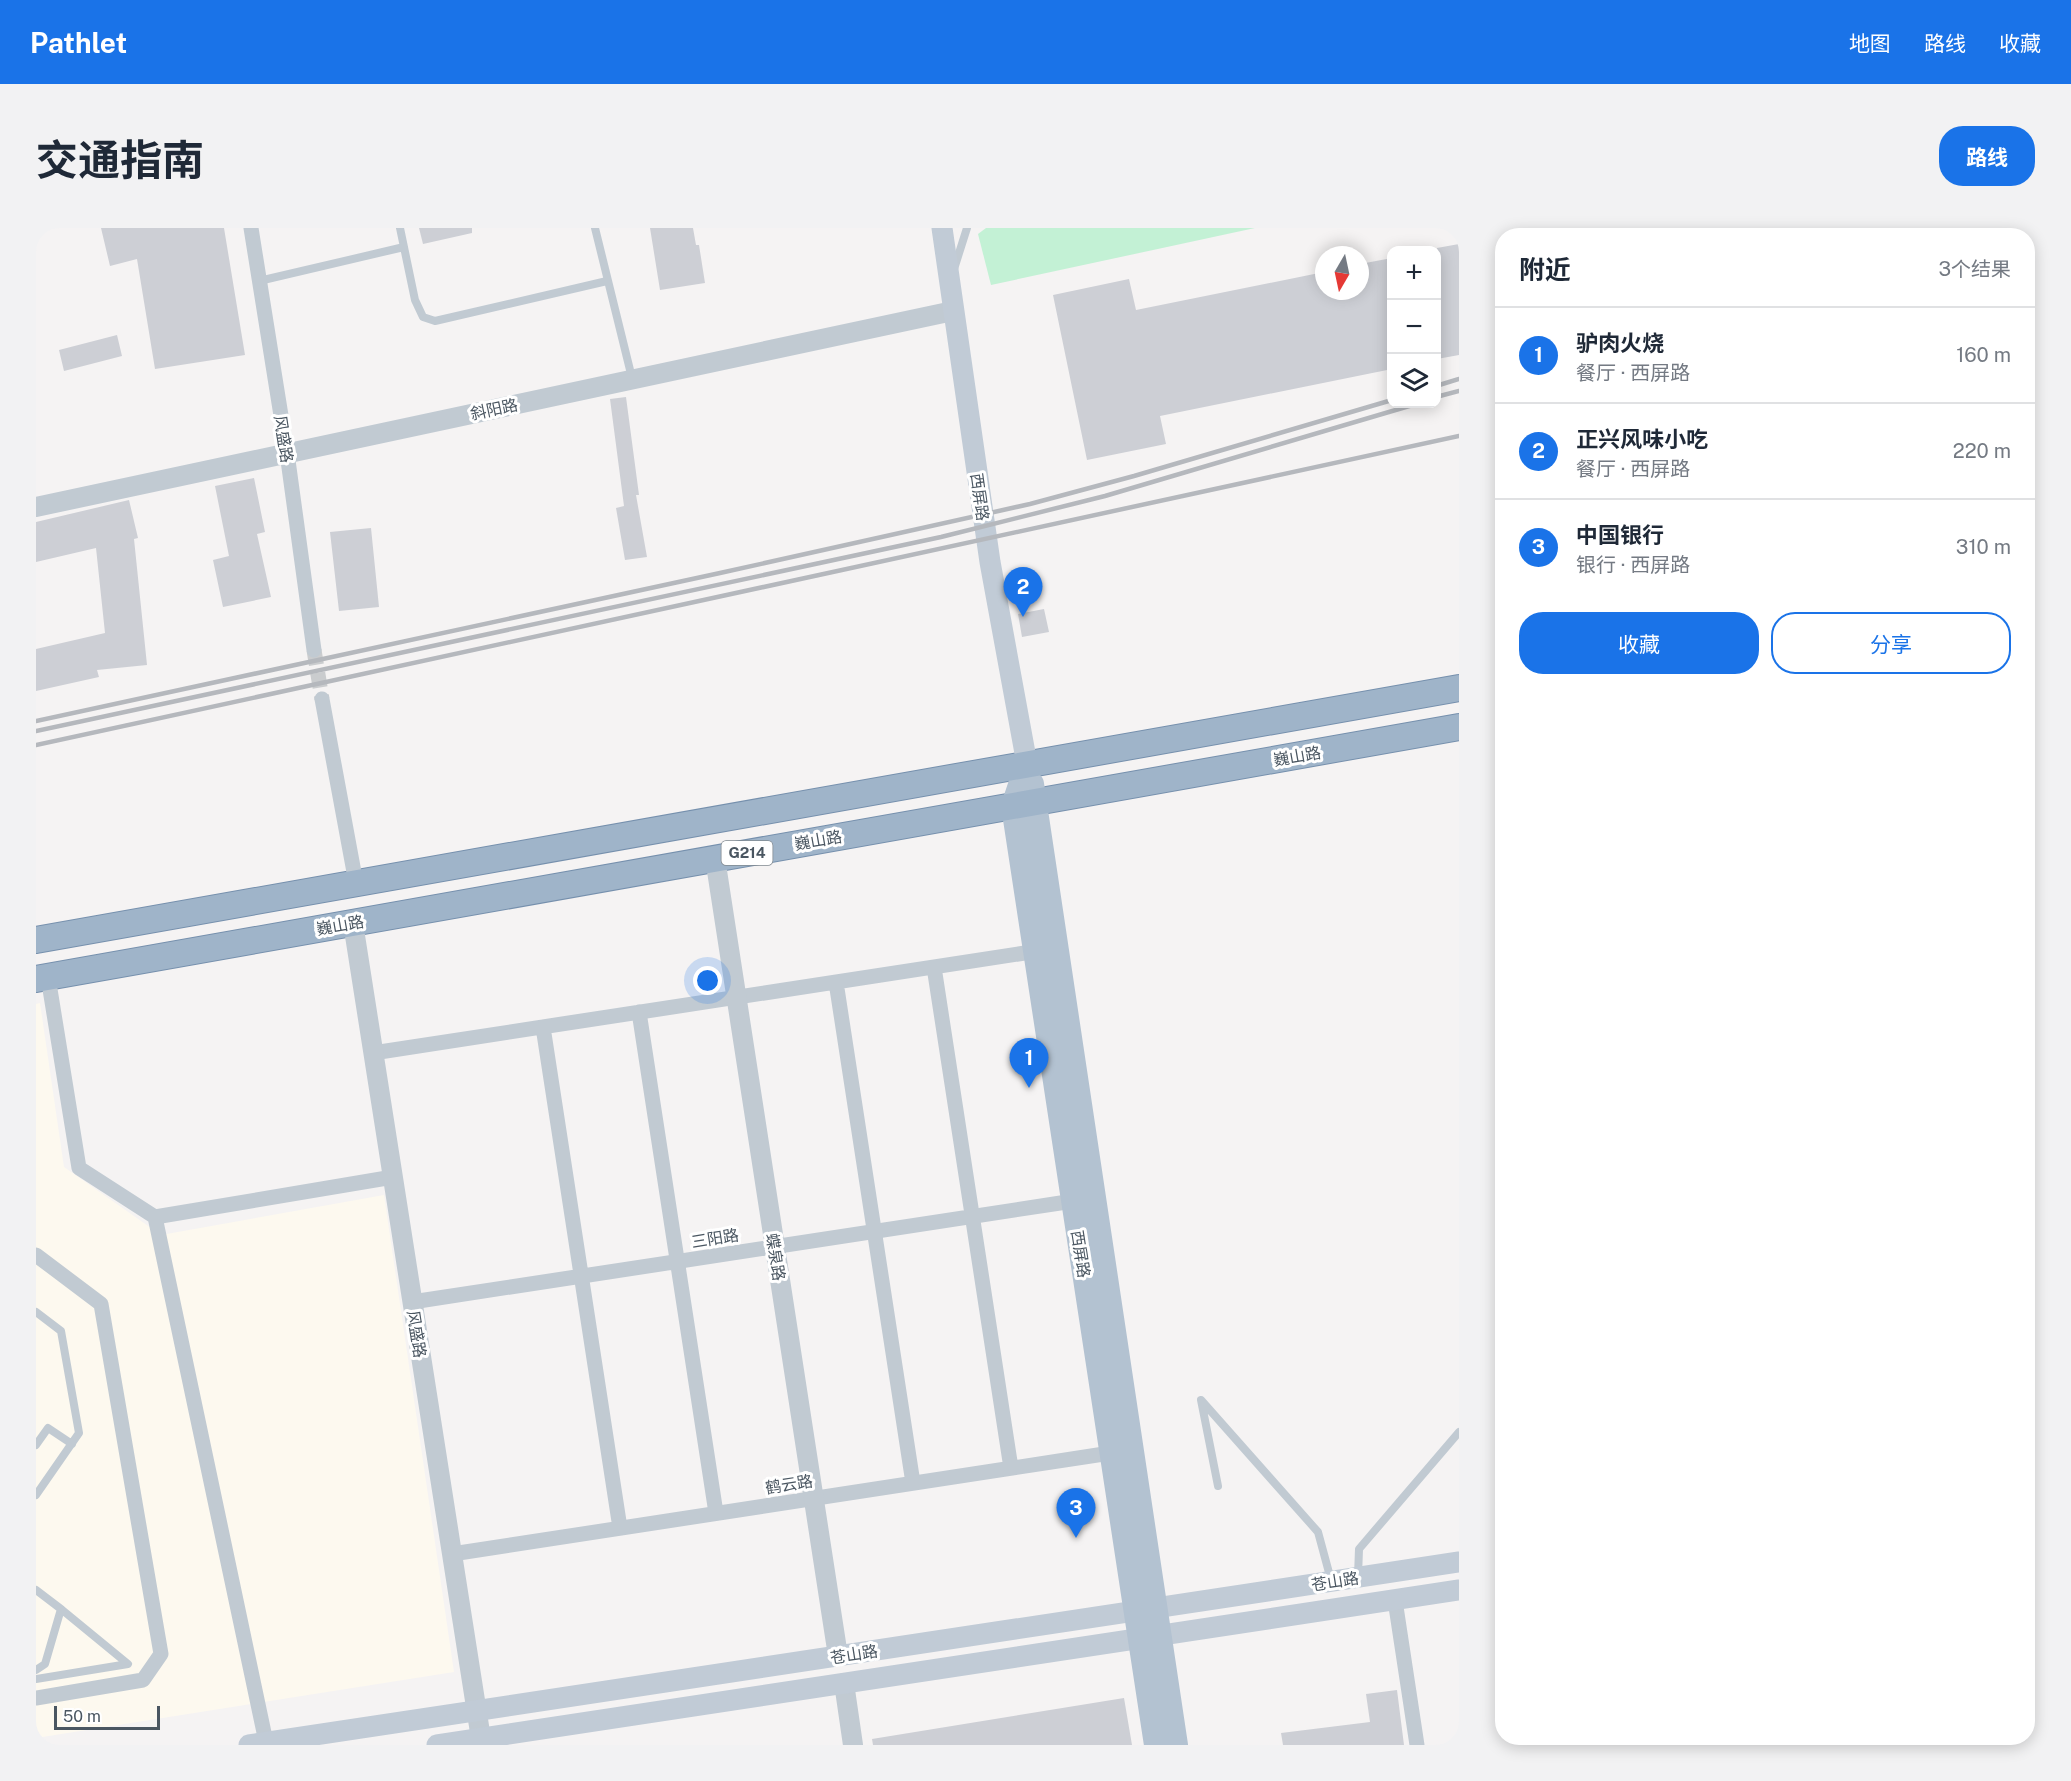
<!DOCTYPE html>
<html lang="zh">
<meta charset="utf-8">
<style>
:root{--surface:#fff;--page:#f2f2f3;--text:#1f2937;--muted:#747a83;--line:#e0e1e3;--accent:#1a73e8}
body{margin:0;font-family:"Public Sans","Noto Sans SC",sans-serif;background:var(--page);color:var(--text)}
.controls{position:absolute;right:18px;top:18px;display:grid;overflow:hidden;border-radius:12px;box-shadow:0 3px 15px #0003}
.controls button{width:54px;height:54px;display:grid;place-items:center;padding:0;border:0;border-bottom:2px solid var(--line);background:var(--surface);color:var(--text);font:30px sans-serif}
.compass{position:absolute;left:1279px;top:18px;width:54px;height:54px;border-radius:50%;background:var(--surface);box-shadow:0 3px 15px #0003;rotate:189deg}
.scale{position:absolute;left:18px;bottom:15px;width:106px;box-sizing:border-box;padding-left:6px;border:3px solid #4a5661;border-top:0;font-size:16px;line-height:21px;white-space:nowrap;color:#4a5661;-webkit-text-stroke:4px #fff;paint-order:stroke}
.you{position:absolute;left:672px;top:753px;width:21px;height:21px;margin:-15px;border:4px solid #fff;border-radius:50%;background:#1a73e8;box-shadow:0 0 0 9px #1a73e833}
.badge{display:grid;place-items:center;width:39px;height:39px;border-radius:50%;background:var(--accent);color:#fff;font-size:20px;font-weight:700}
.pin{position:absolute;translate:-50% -50px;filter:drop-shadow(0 2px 3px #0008)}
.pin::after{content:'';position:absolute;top:32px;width:21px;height:18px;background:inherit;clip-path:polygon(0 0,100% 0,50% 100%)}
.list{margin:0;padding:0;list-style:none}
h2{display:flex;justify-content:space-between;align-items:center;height:78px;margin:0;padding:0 24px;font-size:26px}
h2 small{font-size:20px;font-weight:400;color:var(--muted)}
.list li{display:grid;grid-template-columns:39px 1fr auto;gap:18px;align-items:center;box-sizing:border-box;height:96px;padding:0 24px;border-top:2px solid var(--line)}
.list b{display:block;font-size:22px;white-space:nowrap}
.list p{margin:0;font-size:20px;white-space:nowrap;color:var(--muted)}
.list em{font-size:20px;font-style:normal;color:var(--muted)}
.actions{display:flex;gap:12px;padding:18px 24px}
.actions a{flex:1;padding:14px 0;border:2px solid var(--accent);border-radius:24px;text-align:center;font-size:21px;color:var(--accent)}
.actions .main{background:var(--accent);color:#fff}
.icon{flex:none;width:33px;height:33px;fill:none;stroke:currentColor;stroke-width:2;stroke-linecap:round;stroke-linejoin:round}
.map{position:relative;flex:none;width:1423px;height:1517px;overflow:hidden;border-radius:24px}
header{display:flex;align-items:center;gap:36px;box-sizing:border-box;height:84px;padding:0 30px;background:var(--accent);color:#fff}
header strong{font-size:28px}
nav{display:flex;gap:33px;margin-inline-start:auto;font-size:21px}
.intro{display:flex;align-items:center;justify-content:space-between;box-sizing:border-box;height:144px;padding:0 36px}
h1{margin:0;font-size:42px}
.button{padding:15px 27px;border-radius:24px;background:var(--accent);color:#fff;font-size:21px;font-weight:700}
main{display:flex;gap:36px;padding:0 36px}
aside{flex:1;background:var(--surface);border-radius:24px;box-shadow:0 3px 15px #0003}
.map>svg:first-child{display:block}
.commercial{fill:#fdf9ef}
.green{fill:#c3f1d5}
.building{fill:#cdcfd5}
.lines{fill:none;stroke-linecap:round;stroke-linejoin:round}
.minor-tunnel{stroke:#caccce;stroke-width:15;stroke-dasharray:15 8;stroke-linecap:butt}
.trunk-casing{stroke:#7690ad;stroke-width:28}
.service{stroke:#c1cad2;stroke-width:8}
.minor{stroke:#c1cad2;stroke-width:15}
.tertiary{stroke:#c1cad2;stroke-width:20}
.secondary{stroke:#c1cbd6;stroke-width:21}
.primary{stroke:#b3c2d1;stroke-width:24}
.trunk{stroke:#9fb4c9;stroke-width:26}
.rail{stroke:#b5b8bd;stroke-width:4.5}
.labels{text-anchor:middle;stroke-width:6;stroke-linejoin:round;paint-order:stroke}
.shield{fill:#fff;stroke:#808990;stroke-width:1.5}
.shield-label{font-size:15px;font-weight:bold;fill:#4a5661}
.street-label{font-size:16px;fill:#4a5661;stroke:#fff}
</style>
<header>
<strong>Pathlet</strong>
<nav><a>地图</a><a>路线</a><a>收藏</a></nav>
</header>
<div class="intro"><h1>交通指南</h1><a class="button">路线</a></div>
<main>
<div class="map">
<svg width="1423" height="1517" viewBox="0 0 1423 1517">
<rect width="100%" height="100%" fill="#f5f3f3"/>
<path class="commercial" d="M4,775L28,939L125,1007L348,967L418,1444L0,1510V776Z"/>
<path class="green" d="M950,0H1219L955,57L942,6Z"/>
<path class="building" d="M65,0H188L209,127L119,141L101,31L74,38Z
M383,0H436V5L387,16Z
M614,0H657L660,17H663L669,55L624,62Z
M1423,16V127L1401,131V20Z
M1356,30V141L1124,188L1130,216L1051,232L1017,67L1093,51L1100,82L1288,44V63H1324V36Z
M81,107L86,128L28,143L23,122Z
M590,169L603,267H600L611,329L589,332L580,280L588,278L574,171Z
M218,250L229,304L221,306L235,369L187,379L177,332L193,328L179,258Z
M93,272L102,310L98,311L111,437L61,442L63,449L0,463V421L69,405L60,320L0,334V294Z
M335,300L343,379L303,383L294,304Z
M1008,381L1013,404L986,409L982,386Z
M1361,1462L1368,1517H1247L1245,1505L1334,1494L1330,1466Z
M1088,1470L1096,1517H837L836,1511Z"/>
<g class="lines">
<path class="minor-tunnel" d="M278,422L286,471"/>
<g class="trunk-casing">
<path id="trunk" d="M0,712L1423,460
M0,751L1423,499"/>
</g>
<path class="service" d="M364,0L379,72L387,89L399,93L571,53
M559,0L596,150
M918,41L931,0
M223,53L368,19
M0,1084L25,1103L43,1205L0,1267
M0,1217L12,1200L36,1216
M1182,1258L1165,1172L1282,1304L1295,1352
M1322,1348L1323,1321L1423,1204
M0,1362L25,1381L92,1436L0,1451
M0,1442L9,1436L25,1381"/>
<path class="minor" d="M215,0L251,225L278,422
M286,471L320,655
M898,739L975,1240
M12,749L43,940L119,989
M800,754L877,1255
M603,784L680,1285
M507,799L584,1300
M337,825L1008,722
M0,1027L65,1076L125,1426L107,1452L0,1470
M376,1074L1044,972
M416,1326L1081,1224
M1359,1372L1381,1517
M230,1514L119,989L357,949"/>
<path class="tertiary" d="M0,279L917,83
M679,630L802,1428
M317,695L446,1517
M808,1455L817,1517"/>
<path class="secondary" d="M906,0L954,334L991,536
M213,1517L1423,1334
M401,1517L1423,1362"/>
<path class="primary" d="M991,536L977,578L1120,1517
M996,556L1140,1517"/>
<use href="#trunk" class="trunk"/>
<path class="rail" d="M1400,158L1423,151
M1400,169L1423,163
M0,493L684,345L994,276L1098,248L1356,172
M0,503L905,309L1069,268L1380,176
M0,517L1423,208"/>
</g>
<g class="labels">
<rect class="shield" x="685.5" y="613" width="51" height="24" rx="4.5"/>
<g class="shield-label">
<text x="711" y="630">G214</text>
</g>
<g class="street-label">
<text transform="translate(458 181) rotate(-12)" y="6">斜阳路</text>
<text transform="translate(248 211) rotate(81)" y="6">风盛路</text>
<text transform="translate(944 269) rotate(82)" y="6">西屏路</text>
<text transform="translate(1261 528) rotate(-10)" y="6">巍山路</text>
<text transform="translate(782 612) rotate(-10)" y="6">巍山路</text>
<text transform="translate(304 697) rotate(-10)" y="6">巍山路</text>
<text transform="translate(679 1010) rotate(-9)" y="6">三阳路</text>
<text transform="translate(1045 1026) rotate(81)" y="6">西屏路</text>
<text transform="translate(740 1029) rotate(81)" y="6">蝶泉路</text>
<text transform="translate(381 1106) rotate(81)" y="6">风盛路</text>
<text transform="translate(753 1256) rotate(-9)" y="6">鹤云路</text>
<text transform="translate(1299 1353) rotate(-9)" y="6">苍山路</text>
<text transform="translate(818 1426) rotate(-9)" y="6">苍山路</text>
</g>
</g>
</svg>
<div class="controls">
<button>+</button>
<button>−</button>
<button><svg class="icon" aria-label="layers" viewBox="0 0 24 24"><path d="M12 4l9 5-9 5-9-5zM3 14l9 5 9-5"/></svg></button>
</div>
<svg class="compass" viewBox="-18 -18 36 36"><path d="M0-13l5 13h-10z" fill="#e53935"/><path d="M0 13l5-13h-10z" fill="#747a83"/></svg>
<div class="scale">50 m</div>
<div class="you"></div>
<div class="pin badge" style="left:993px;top:860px">1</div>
<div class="pin badge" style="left:987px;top:389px">2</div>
<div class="pin badge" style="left:1040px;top:1310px">3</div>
</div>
<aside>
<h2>附近<small>3个结果</small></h2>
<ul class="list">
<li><span class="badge">1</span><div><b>驴肉火烧</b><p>餐厅 · 西屏路</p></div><em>160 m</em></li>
<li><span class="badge">2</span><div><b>正兴风味小吃</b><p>餐厅 · 西屏路</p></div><em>220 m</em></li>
<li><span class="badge">3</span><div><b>中国银行</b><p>银行 · 西屏路</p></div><em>310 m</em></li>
</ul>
<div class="actions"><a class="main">收藏</a><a>分享</a></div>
</aside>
</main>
